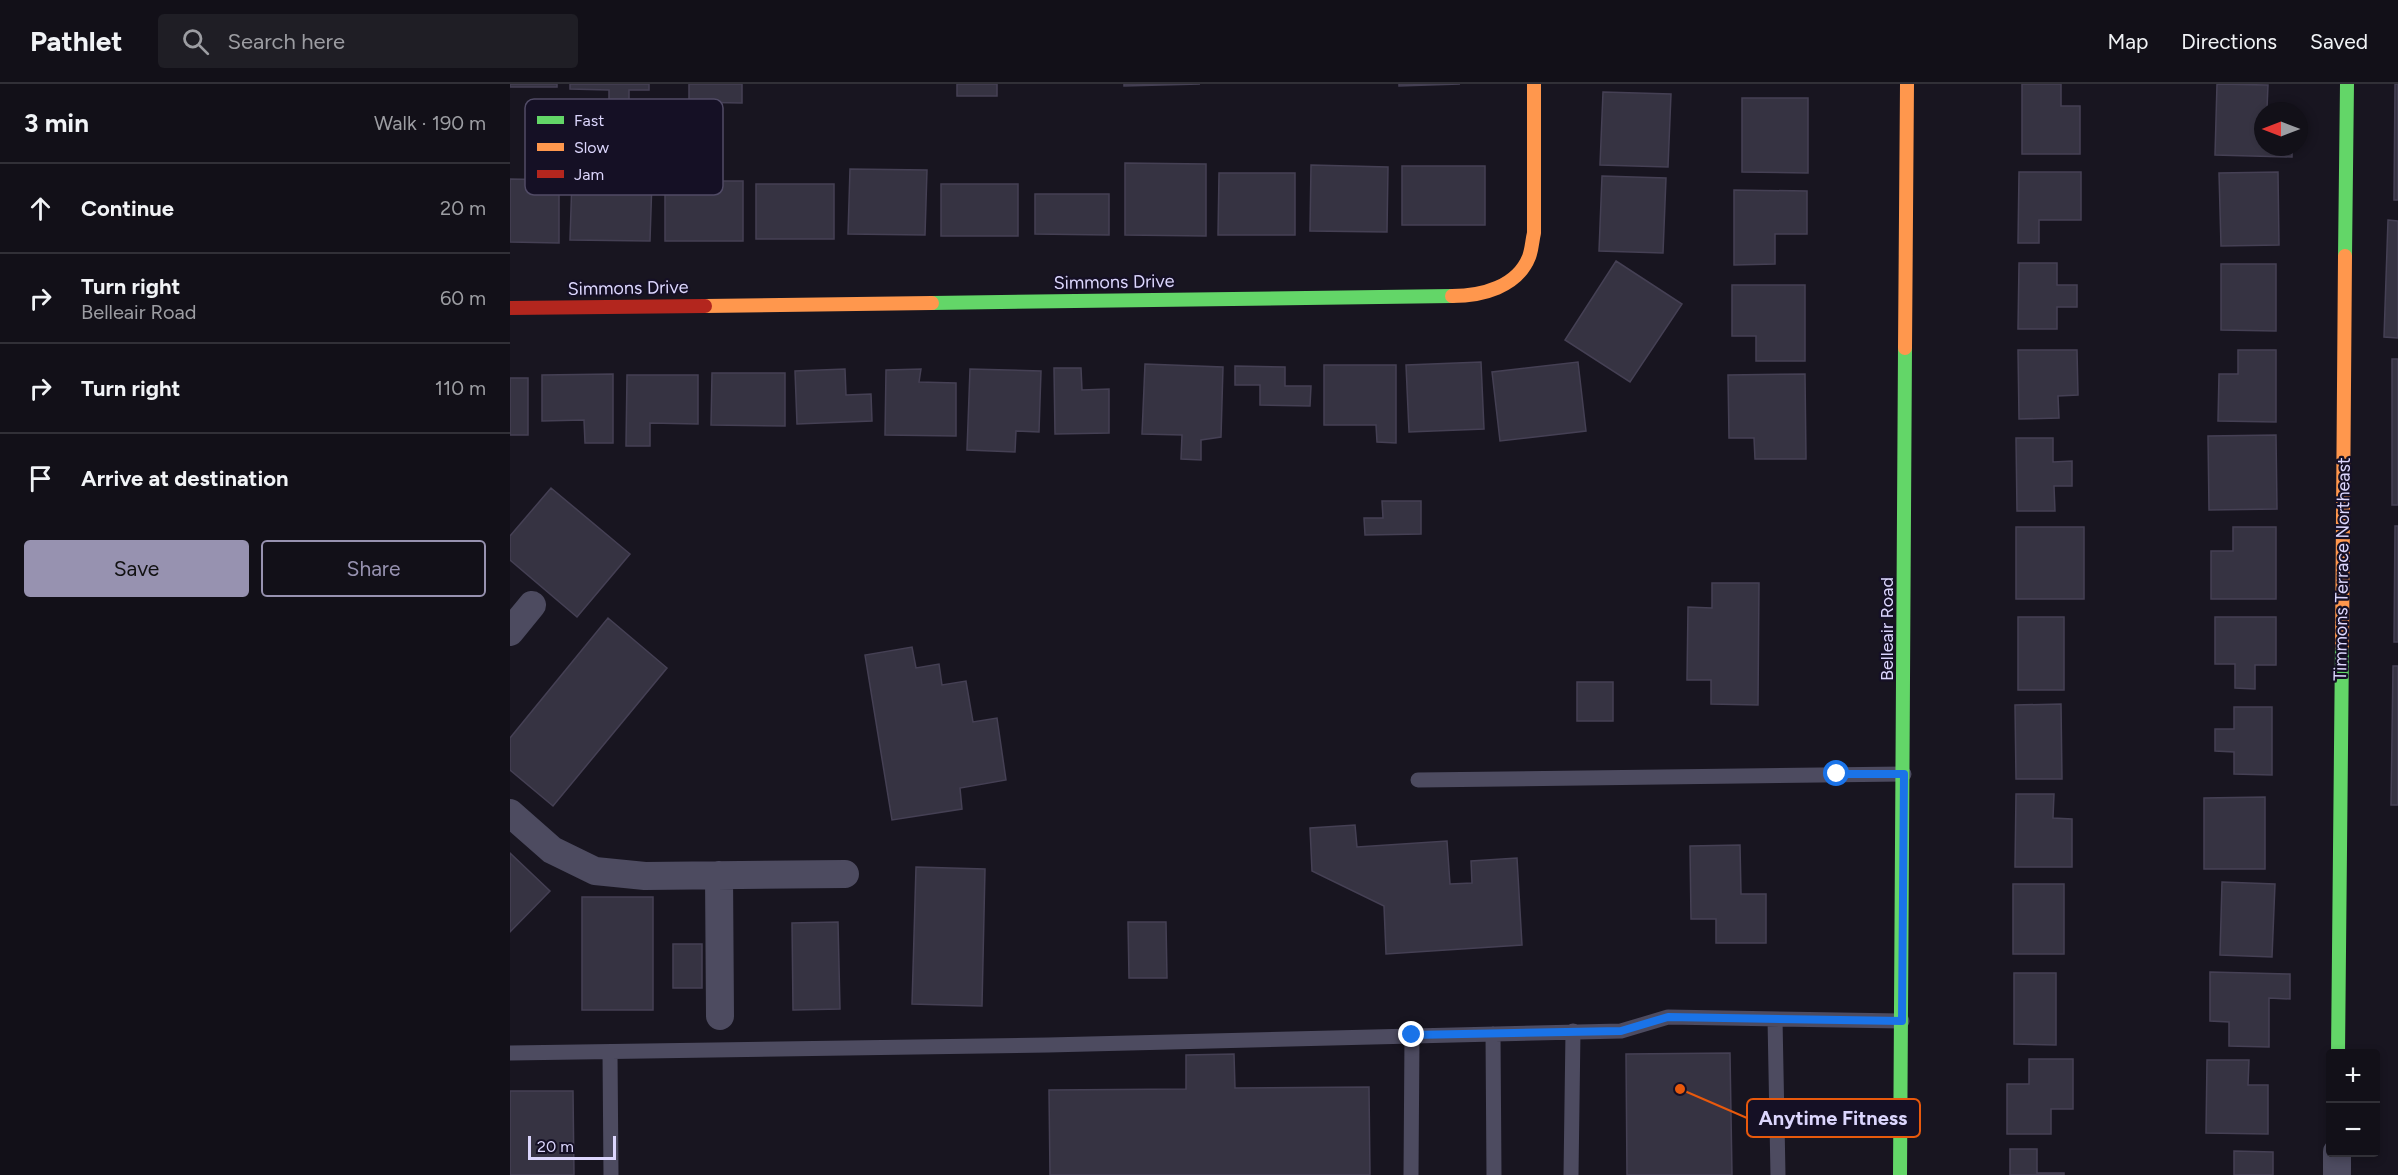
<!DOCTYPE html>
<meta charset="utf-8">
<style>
:root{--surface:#121018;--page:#1f1e25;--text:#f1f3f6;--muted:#9c9da2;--line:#313037;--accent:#9792b0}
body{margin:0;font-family:Figtree,sans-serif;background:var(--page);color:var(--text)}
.controls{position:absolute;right:18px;bottom:18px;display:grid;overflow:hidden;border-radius:6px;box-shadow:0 3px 9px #0003}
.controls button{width:54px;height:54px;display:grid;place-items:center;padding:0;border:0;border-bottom:2px solid var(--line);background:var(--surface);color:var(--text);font:30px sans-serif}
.compass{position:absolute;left:1744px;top:18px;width:54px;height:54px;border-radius:50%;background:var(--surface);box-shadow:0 3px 9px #0003;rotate:270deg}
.scale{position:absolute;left:18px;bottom:15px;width:88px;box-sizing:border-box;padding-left:6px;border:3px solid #dcd6fd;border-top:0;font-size:16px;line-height:21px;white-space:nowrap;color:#dcd6fd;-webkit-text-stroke:4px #151025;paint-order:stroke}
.stop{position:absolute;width:18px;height:18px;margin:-14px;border:4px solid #1a73e8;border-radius:50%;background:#fff}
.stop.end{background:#1a73e8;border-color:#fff;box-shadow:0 2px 6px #0008}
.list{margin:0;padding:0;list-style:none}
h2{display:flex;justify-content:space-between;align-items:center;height:78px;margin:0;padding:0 24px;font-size:26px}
h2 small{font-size:20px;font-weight:400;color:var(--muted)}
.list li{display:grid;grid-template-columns:39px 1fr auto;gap:18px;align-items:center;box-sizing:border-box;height:90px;padding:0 24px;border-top:2px solid var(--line)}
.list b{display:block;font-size:22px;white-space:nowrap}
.list p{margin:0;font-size:20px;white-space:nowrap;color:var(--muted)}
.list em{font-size:20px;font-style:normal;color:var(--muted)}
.actions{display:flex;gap:12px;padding:18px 24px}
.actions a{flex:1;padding:14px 0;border:2px solid var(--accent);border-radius:6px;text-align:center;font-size:21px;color:var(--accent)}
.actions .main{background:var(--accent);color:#111}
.icon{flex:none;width:33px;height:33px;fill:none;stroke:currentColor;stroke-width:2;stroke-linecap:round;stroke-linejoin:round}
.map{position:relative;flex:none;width:1888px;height:1091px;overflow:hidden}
header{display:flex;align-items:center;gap:36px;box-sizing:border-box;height:84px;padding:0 30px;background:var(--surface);border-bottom:2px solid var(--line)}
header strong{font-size:28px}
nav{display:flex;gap:33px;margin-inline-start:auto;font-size:21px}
.search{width:420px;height:54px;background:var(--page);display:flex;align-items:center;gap:15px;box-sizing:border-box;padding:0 21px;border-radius:6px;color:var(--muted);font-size:22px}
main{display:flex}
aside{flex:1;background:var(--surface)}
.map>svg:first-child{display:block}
.building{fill:#363342;stroke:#454054;stroke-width:1.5}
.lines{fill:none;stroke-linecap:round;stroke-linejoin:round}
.lane{stroke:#4d4b60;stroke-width:15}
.street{stroke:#4d4b60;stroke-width:28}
.fast{stroke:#63d668;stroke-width:14}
.slow{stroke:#ff974d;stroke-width:14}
.jam{stroke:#b3261e;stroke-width:14}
.route{stroke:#1a73e8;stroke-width:8}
.labels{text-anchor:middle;stroke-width:4.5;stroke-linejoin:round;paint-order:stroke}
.street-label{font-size:18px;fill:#dcd6fd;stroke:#151025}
.key{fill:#151025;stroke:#514b66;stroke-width:1.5}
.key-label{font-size:16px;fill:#dcd6fd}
.leader{fill:none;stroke:#e8590c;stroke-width:2}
.callout-dot{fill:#e8590c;stroke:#151025;stroke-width:2}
.callout{fill:#151025;stroke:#e8590c;stroke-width:2}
.callout-label{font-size:20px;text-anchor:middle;font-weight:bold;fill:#dcd6fd}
</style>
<header>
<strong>Pathlet</strong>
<div class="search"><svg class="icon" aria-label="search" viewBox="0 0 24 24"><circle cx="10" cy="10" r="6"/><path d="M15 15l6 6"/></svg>Search here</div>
<nav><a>Map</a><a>Directions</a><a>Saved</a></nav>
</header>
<main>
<aside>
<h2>3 min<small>Walk · 190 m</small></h2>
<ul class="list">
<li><svg class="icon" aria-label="ahead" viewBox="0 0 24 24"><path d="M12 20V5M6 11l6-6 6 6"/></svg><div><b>Continue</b></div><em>20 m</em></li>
<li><svg class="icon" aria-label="right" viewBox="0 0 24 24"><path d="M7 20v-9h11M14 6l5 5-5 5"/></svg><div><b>Turn right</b><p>Belleair Road</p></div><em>60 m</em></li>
<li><svg class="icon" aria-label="right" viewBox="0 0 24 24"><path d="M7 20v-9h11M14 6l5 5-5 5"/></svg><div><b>Turn right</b></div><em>110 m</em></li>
<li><svg class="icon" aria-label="arrive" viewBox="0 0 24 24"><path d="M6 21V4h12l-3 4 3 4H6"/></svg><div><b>Arrive at destination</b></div></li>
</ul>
<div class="actions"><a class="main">Save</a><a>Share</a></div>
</aside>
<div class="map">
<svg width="1888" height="1091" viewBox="0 0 1888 1091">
<rect width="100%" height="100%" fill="#181520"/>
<path class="building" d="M0,0H47V3H0Z
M60,0H139V6H119V29H99V6L60,5Z
M179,0H232V19L179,18Z
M447,0H487V12H447Z
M614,0H690L614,2Z
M889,0H950L889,2Z
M1512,0H1551V22H1570V70H1512Z
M1707,0L1758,1L1757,25L1783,27H1753V63H1782V73L1705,71Z
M1885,0H1888V116H1884Z
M1093,8L1161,10L1158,83L1090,81Z
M1232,14H1298V89L1232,88Z
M615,79L696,80V152L615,151Z
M801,81L878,83L877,148L800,147Z
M892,82H975V141H892Z
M340,85L417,86L415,151L338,150Z
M1509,88H1571V136H1529V159H1508Z
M1768,88L1769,161L1711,162L1709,89Z
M709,89H785V151H708Z
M1092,92L1156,94L1153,169L1089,167Z
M62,94L142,96L140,157L60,156Z
M0,95L49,96V159L0,158Z
M155,97H233V157H155Z
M246,100H324V155H246Z
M431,100H508V152H431Z
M1224,106L1297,107V150H1265V180L1224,181Z
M525,110H599V151L525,150Z
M1878,136L1888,137V254L1874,253Z
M1106,177L1172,220L1120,298L1055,256Z
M1509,179H1547V201H1567V223H1547V245H1508Z
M1711,180H1766V247L1711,246Z
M1222,201H1295V277H1246V252H1222Z
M1508,266H1567L1568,311L1548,312L1549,334L1509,335Z
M1728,266H1766V338L1708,337L1709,290H1728Z
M1882,275H1888V421H1882Z
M971,278L974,345L899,348L896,281Z
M1068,278L1076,347L990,357L982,288Z
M635,280L713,283L711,353L691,356V376L671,375L672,351L632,350Z
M814,281H886V359L867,358L866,341H814Z
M725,282L775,283V302H801L800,322L750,321V301H725Z
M544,284H571L572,306L599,305V349L545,350Z
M335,285L336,311L361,310L362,337L287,340L285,287Z
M411,285L409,298L446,299V352L375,351L376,286Z
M460,285L531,287L529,348L506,347L505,368L457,366Z
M202,289H275V342L201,341Z
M103,290V359H75L74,336L32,337V291Z
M1295,290L1296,375H1245L1244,354H1219L1218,291Z
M117,291H188V340L140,339V362H116Z
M0,294H18V351H0Z
M1766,351L1767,425L1699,426L1698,352Z
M1506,354H1543V378L1562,377V402H1544L1545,427H1507Z
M41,404L120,470L67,533L0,476V452Z
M872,417H911V450L855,451L854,434H873Z
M1885,442H1888V558H1884Z
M1506,443H1574V515H1506Z
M1723,443H1766V515H1701V467H1723Z
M1202,499H1249L1248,621L1201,620V596H1177L1178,523L1202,524Z
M1508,533H1554V606H1508Z
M1705,533H1766V581H1745V605L1725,604V580H1705Z
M98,534L157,584L43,722L0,686V654Z
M402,563L406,584L429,580L432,601L456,597L463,638L487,634L496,696L450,704L452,725L382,736L355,571Z
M1883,582H1888V721H1881Z
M1067,598H1103V637H1067Z
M1551,620L1552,695H1506L1505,621Z
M1724,623H1762V691L1724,690V668L1705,667V645H1724Z
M1506,710H1544L1543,734L1562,735V783H1505Z
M1755,713V785H1694V714Z
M845,741L847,763L937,757L940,800L962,799L961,777L1007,774L1012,861L876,870L874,822L802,787L800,744Z
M1230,761L1231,810H1256V859H1206V835H1181L1180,762Z
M0,769L40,807L0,848Z
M406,783L475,785L472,922L402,920Z
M1712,798L1765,800L1762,873L1710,871Z
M1503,800H1554V870H1503Z
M72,813H143V926H72Z
M328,838L330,925L283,926L282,839Z
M618,838H656L657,894H619Z
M163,860H192V904H163Z
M1700,888L1780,890V915L1759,914V963L1719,962V938L1700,937Z
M1504,889H1546V961L1504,960Z
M1220,969L1222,1091H1117L1116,970Z
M724,970L725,1004L859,1003L860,1091H540L539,1006L676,1005V971Z
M1519,975H1563V1025H1541V1050H1497V1000H1519Z
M1697,976H1739L1738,1001H1758V1050L1696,1049Z
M0,1007H63L64,1091H0Z
M1500,1065H1527V1089H1554V1091H1500Z
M1724,1067L1763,1068V1091H1724Z"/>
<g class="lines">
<path class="lane" d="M908,696L1394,690
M1265,935L1268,1091
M983,950L984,1091
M0,969L538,961L1111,947L1158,933L1392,937
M100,969L101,1091
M901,1091L902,951
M1061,1091L1063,947"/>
<path class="street" d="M0,548L22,521
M0,729L42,766L85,787L135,792L335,790
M209,791L210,932
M1827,1091V1068"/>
<path class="fast" d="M1835,172L1837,0
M422,219L942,212
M1828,970L1832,562
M1390,1091L1395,264"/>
<path class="slow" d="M942,212C972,212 1007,203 1019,173C1022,165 1022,157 1024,149V0
M195,222L422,219
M1395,264L1397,0
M1832,562L1835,172"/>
<path class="jam" d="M0,224L195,222"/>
</g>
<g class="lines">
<path class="route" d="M902,951L1111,947L1158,933L1392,937L1394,690H1327"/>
</g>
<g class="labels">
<g class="street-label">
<text transform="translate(604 198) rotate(-1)" y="6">Simmons Drive</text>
<text transform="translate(118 204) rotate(-1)" y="6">Simmons Drive</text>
<text transform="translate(1832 485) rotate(-89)" y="6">Timmons Terrace Northeast</text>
<text transform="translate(1377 545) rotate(-90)" y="6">Belleair Road</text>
</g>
</g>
<rect x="15" y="15" width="198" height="96" rx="9" class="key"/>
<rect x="27" y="32" width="27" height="8" fill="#63d668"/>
<rect x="27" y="59" width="27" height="8" fill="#ff974d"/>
<rect x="27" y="86" width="27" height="8" fill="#b3261e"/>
<g class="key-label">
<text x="64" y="42">Fast</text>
<text x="64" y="69">Slow</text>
<text x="64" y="96">Jam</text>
</g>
<path class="leader" d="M1170 1005L1237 1034"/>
<circle class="callout-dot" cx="1170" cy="1005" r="6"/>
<rect class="callout" x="1237" y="1015" width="173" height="38" rx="6"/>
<g class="callout-label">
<text x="1323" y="1041">Anytime Fitness</text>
</g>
</svg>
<div class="controls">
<button>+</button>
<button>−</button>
</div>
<svg class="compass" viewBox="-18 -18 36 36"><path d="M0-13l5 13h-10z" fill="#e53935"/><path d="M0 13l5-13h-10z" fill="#9c9da2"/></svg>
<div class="scale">20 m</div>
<div class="stop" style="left:1327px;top:690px"></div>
<div class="stop end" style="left:902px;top:951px"></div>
</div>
</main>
